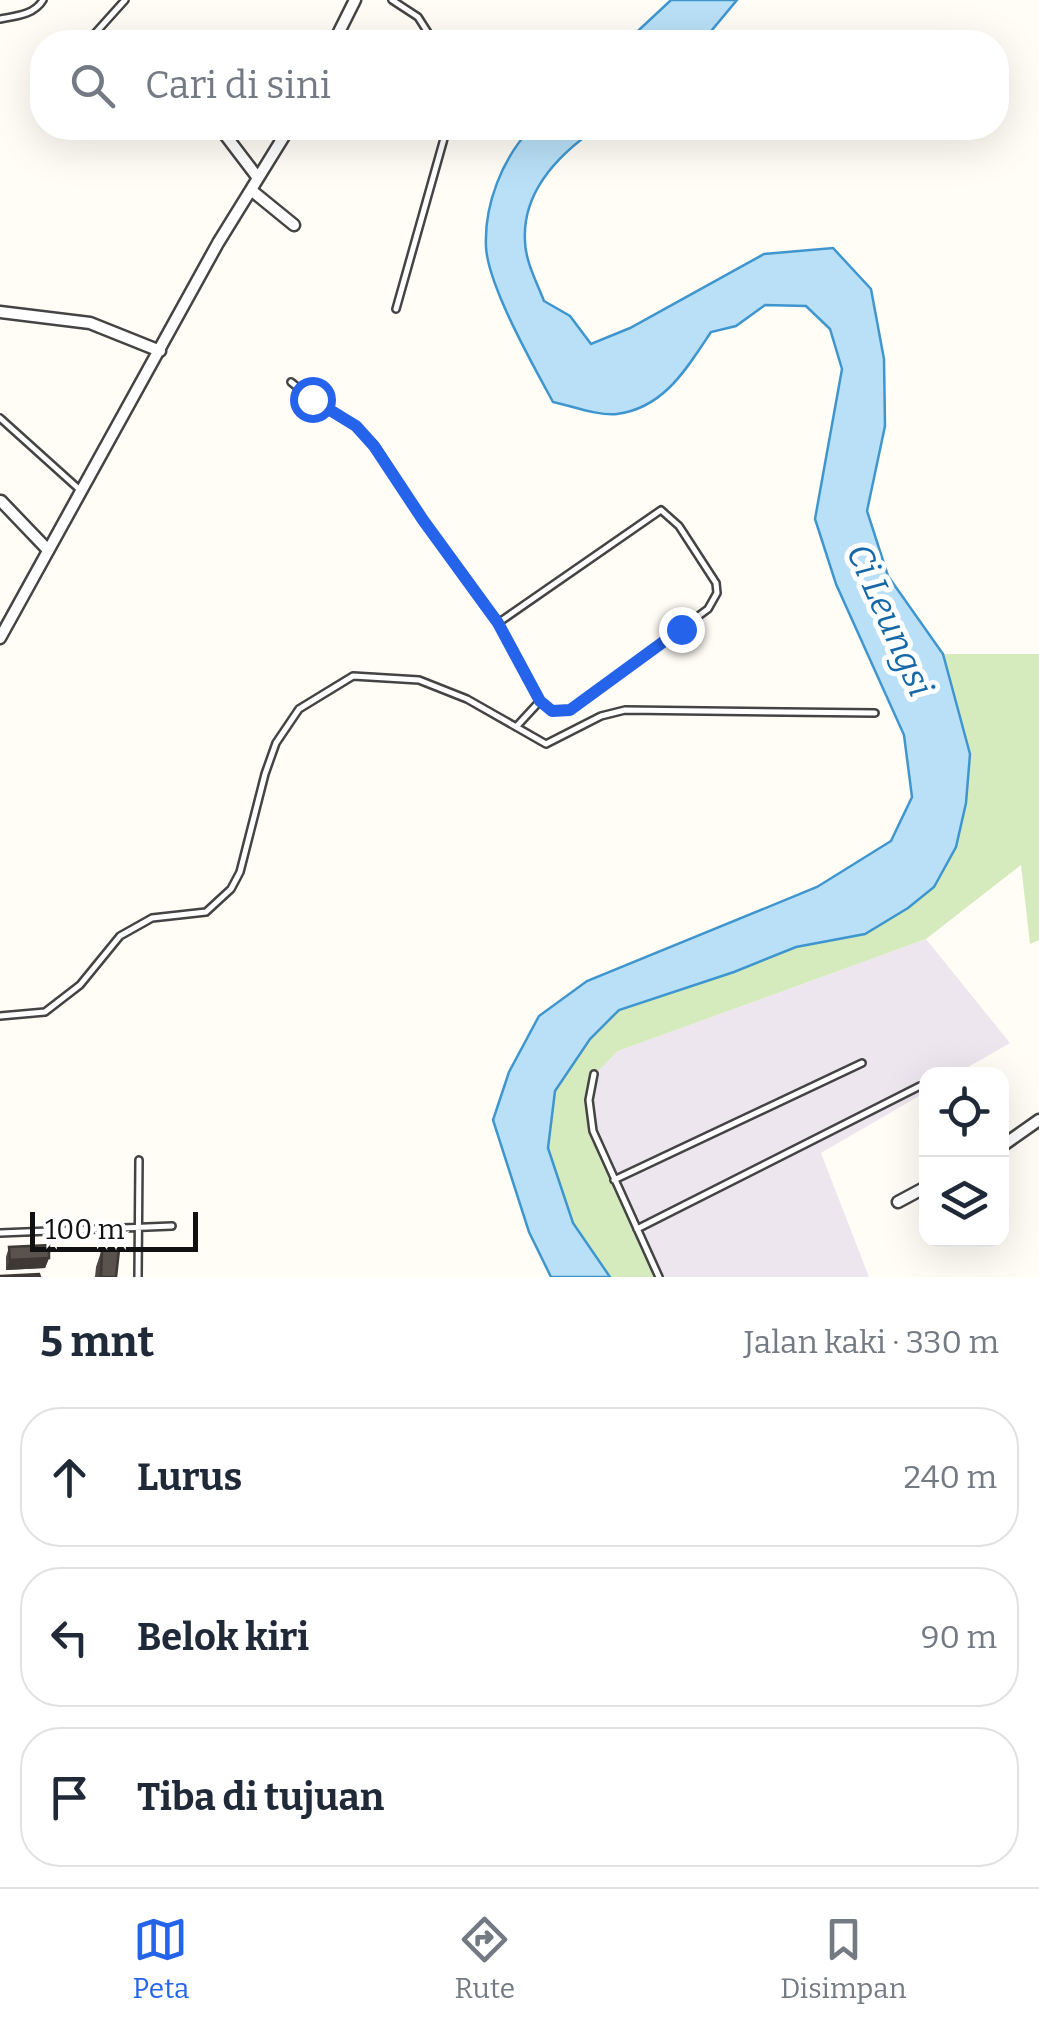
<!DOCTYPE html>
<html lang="id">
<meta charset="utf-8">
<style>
:root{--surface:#fff;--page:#f2f2f3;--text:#1f2937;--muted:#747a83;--line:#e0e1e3;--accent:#2563eb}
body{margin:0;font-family:Bitter,serif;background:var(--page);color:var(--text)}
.controls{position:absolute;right:30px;bottom:30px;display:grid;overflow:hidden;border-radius:20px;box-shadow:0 10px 40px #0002}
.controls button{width:90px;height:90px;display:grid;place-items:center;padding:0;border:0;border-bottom:2px solid var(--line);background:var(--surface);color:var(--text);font:50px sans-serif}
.scale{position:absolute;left:30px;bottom:25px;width:168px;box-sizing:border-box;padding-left:10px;border:5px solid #111;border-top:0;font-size:28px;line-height:35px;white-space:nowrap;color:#111;-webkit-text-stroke:8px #fff;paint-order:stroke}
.stop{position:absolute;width:30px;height:30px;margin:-22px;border:8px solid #2563eb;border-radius:50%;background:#fff}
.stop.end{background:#2563eb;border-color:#fff;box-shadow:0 2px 10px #0008}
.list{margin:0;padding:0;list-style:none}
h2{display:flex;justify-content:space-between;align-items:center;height:130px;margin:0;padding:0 40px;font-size:42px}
h2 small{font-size:32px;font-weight:400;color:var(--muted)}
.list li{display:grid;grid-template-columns:65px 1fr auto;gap:30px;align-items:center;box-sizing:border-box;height:140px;margin:0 20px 20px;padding:0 20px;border:2px solid var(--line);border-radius:40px}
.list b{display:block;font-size:38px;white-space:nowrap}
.list em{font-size:32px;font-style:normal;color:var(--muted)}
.icon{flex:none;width:55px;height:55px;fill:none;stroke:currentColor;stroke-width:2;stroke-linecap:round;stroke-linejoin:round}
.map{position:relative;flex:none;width:1039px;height:1277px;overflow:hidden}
.search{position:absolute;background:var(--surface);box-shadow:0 10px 40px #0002;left:30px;right:30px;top:30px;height:110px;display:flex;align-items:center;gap:25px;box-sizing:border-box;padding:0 35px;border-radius:40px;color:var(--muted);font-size:38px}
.sheet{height:610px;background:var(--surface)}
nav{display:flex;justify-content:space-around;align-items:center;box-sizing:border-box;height:140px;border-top:2px solid var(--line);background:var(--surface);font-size:28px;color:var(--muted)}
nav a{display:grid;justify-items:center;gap:5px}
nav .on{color:var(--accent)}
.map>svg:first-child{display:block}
.industrial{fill:#eee6ef}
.green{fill:#d5ebbd}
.water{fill:#b9e0f7;stroke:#3f96cf;stroke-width:2.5}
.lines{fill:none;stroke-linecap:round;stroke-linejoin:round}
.lane-casing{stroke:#444;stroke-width:10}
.street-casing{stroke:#444;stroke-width:15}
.lane{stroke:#fff;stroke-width:5}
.street{stroke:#fff;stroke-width:10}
.wall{fill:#4d4742}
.shaded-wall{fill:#3f3936}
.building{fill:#5a524d;stroke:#3f3936;stroke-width:2.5}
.route{stroke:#2563eb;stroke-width:12}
.labels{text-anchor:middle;stroke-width:10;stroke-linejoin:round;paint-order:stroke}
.water-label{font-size:35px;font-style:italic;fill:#1768a6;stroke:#fff}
</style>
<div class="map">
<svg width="1039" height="1277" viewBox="0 0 1039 1277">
<rect width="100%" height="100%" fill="#fffdf5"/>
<path class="industrial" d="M926,939L1010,1043L956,1074H926V1092L821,1153L869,1277H662L593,1131L589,1100L594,1074L618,1051Z"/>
<path class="green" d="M943,654H1039V940L1030,944L1021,865L926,939L618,1051L594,1075L589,1100L593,1131L662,1277H610L573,1223L548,1148L555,1091L590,1039L618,1010L734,972L796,947L865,934L934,887L956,847L966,803L970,755Z"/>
<path class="water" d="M671,0H737L702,42H626Z
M531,128H597C559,154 522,191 525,241C525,260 537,283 544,301L570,316L591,344L630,328L764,254L833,248L871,289L884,359L885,426L867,511L888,576L943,654L970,754L966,803L956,847L934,887L908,908L865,934L796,947L734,972L619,1010L590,1039L555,1091L548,1148L573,1223L610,1277H551L529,1232L493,1120L509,1072L539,1016L587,981L817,887L891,841L912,797L904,735L836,584L815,519L842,369L830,329L806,306L765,305L736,326L711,332C687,368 664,408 617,414C598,416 572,406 553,402C534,367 488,286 486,247C484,205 502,159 531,128Z"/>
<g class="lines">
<g class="lane-casing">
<path id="lane" d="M392,0L418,17L434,42
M0,19C16,16 34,15 43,0
M90,39L125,0
M396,309L447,128
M291,382L312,399L355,426L375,446L423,520L498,623L540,701L516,727
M0,418L80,490
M498,623L661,510L679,526L716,583L717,593L708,609L570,710L552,711L540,701
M0,1016L45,1012L80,985L120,936L152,918L206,912L231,889L240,872L265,774L276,743L299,709L353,676L419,680L467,699L546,744L601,716L625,710L875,713
M594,1074L589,1100L593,1131L659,1277
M614,1180L862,1063
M637,1229L920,1086
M0,1233L172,1226
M138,1277L139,1160"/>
</g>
<g class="street-casing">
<path id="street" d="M334,42L355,0
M220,128L258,178
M251,190L294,225
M0,312L90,323L160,351
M1,501L47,549
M0,638L218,243L289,128
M1002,1146L1039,1120
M898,1202L926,1187"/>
</g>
<use href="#lane" class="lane"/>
<use href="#street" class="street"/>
</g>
<path class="wall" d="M9,1247L49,1258L45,1268L6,1270V1257Z
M102,1249L116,1277H95L96,1267Z"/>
<path class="shaded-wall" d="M49,1258L45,1268L6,1270L10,1260Z"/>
<path class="building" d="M49,1245V1258L10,1260L9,1247Z
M102,1249L119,1250L116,1277H101Z
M39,1274L40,1277H0V1276Z"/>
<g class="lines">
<path class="route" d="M312,399L356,426L374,446L423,520L498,623L540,701L552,711L570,710L681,629"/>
</g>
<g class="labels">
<g class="water-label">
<text transform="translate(890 620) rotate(66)" y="12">Ci Leungsi</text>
</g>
</g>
</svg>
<div class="controls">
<button><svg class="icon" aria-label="locate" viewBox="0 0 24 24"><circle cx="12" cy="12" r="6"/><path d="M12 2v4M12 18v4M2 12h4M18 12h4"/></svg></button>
<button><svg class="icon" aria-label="layers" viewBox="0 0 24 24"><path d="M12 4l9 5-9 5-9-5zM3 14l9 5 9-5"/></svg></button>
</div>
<div class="scale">100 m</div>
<div class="stop" style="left:312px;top:399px"></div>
<div class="stop end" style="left:681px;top:629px"></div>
<div class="search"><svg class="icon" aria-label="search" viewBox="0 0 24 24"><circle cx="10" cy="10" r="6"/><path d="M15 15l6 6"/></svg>Cari di sini</div>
</div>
<section class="sheet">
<h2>5 mnt<small>Jalan kaki · 330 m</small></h2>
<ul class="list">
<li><svg class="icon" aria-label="ahead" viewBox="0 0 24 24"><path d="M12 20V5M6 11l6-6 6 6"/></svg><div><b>Lurus</b></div><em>240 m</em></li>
<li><svg class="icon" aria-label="left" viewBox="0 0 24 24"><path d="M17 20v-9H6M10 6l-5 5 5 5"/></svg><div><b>Belok kiri</b></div><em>90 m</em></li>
<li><svg class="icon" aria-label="arrive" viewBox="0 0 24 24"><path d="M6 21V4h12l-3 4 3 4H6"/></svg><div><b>Tiba di tujuan</b></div></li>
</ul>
</section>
<nav>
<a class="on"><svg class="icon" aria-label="map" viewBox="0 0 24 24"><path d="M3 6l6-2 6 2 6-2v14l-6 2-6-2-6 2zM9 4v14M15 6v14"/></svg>Peta</a>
<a><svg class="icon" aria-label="directions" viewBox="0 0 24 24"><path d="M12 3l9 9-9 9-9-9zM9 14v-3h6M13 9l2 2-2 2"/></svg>Rute</a>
<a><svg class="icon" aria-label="saved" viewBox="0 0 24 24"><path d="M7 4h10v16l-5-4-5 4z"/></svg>Disimpan</a>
</nav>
